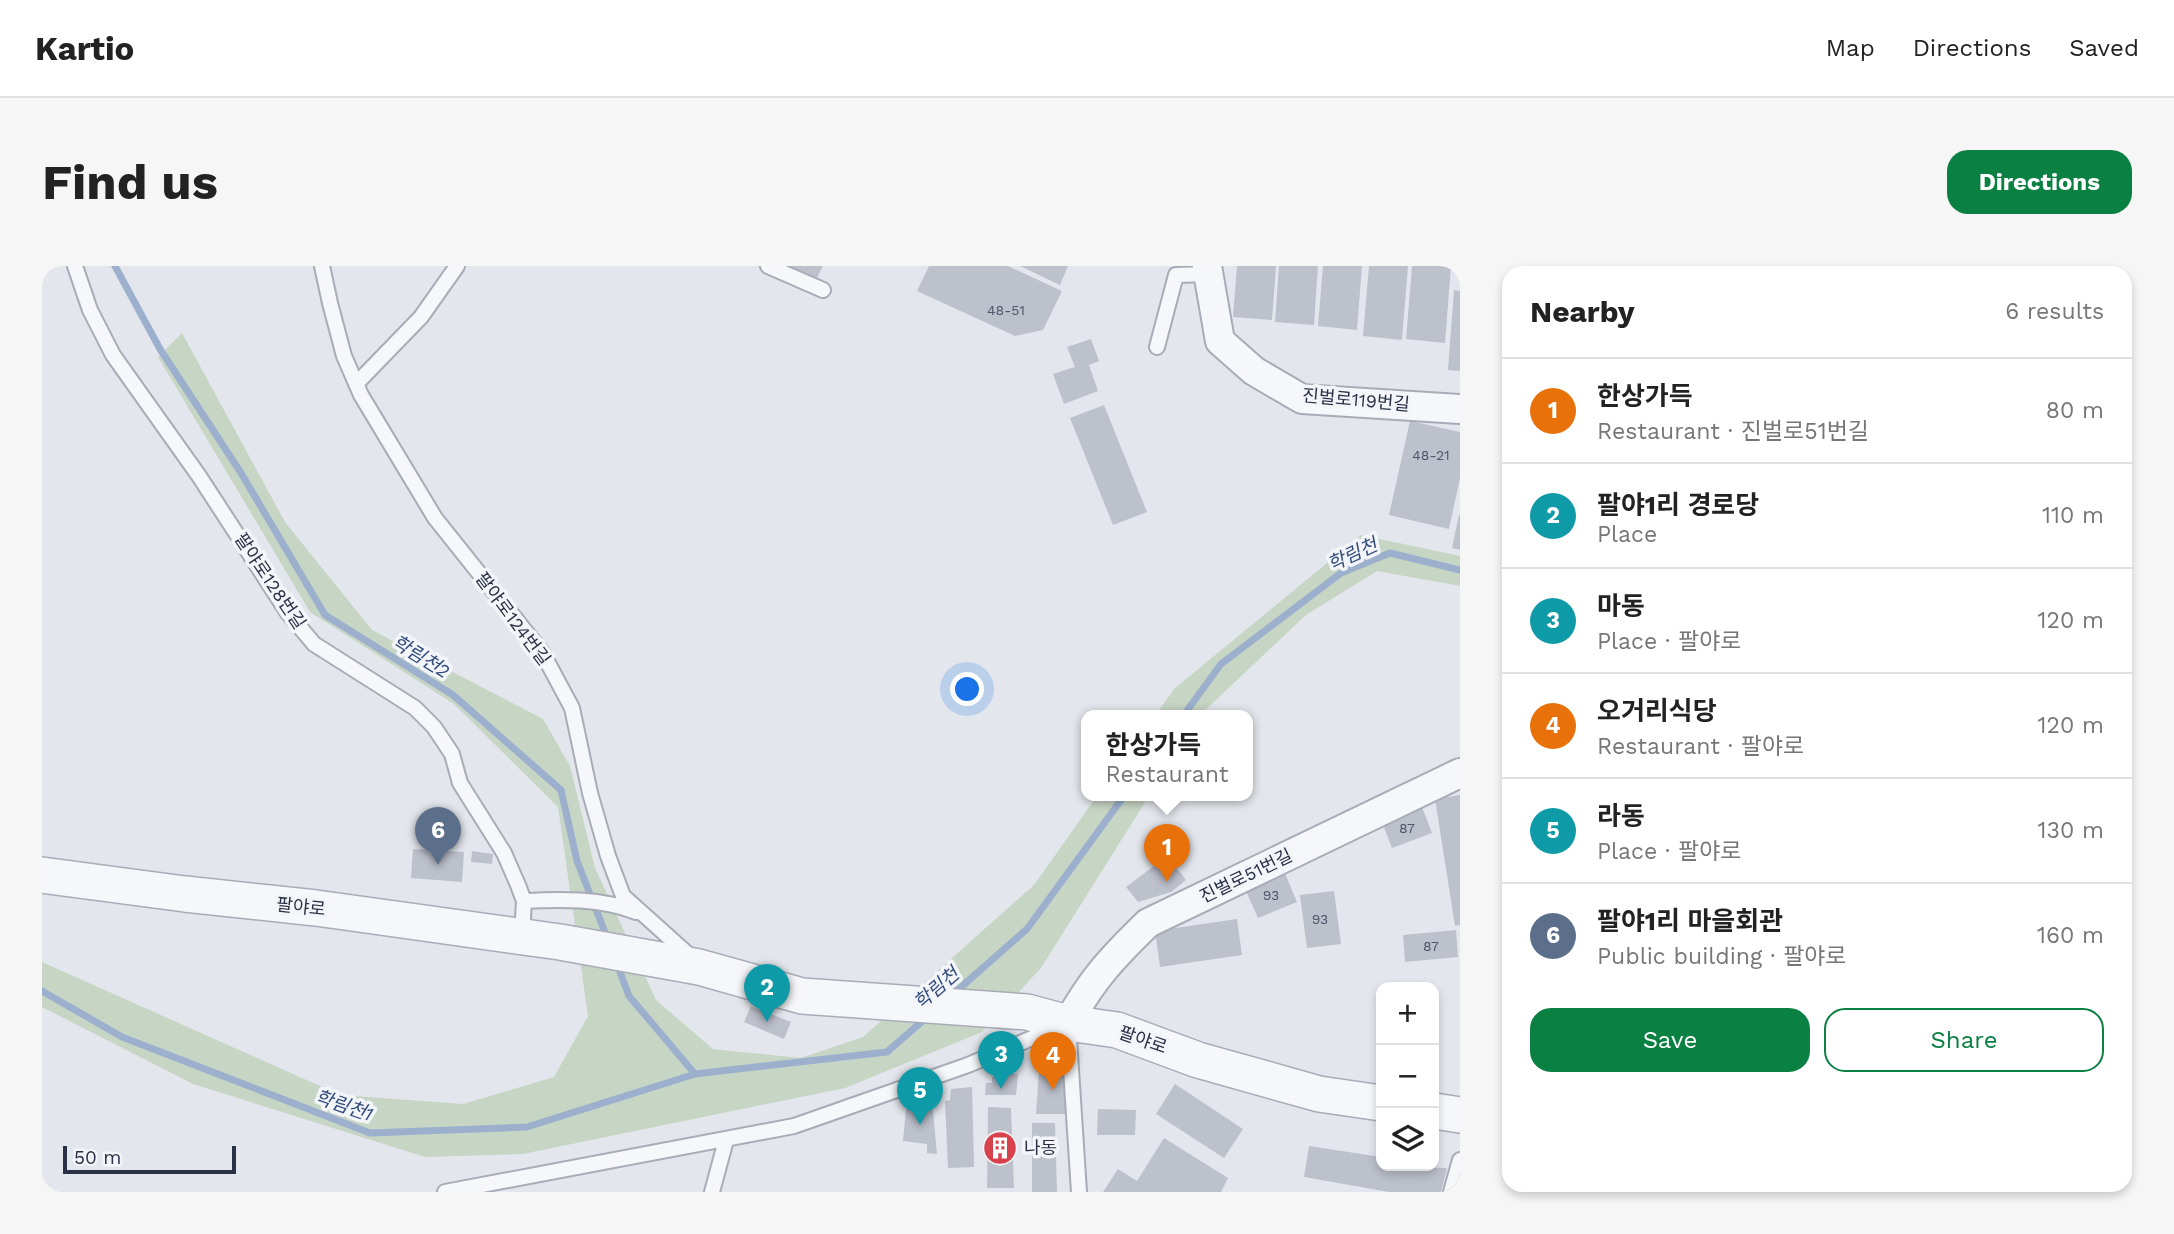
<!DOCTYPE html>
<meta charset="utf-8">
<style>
:root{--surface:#fff;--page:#f6f6f6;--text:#222;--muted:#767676;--line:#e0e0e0;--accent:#0b8043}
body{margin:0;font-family:"Work Sans","Noto Sans KR",sans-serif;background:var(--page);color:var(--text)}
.controls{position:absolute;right:21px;bottom:21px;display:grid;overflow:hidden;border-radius:14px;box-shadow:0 4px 10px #0003}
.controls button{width:63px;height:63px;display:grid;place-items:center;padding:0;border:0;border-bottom:2px solid var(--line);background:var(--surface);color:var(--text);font:35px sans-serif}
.scale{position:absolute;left:21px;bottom:18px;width:173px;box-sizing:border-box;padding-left:7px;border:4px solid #2a3146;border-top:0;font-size:19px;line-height:24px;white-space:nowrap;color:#2a3146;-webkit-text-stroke:5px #f3f5f9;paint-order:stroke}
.you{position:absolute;left:926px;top:424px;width:24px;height:24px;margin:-18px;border:5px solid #fff;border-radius:50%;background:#1a73e8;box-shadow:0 0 0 10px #1a73e833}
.badge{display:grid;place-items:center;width:46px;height:46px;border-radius:50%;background:var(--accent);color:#fff;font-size:23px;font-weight:700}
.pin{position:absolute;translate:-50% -58px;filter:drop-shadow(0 2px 4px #0008)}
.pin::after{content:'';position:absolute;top:37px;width:24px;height:21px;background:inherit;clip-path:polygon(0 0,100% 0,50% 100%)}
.popup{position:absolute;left:1039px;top:444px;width:172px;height:91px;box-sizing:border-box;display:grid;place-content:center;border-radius:14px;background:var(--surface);filter:drop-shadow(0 2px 5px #0005);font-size:23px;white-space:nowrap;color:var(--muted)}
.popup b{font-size:26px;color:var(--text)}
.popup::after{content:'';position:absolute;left:50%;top:100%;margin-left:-14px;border:14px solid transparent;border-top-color:var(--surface)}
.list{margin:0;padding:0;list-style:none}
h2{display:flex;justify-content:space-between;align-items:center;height:91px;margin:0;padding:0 28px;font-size:30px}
h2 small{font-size:23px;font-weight:400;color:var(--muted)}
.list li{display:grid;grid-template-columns:46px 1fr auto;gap:21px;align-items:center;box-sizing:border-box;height:105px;padding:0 28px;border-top:2px solid var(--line)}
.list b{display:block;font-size:26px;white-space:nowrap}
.list p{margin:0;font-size:23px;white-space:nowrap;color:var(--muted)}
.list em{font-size:23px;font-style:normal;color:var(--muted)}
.actions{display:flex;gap:14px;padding:21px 28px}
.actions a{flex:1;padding:16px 0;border:2px solid var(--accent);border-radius:21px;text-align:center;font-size:24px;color:var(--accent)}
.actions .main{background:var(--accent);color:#fff}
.icon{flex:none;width:38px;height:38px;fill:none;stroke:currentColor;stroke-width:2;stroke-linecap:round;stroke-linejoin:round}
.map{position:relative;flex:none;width:1418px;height:926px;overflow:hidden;border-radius:21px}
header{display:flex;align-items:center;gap:42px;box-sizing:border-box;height:98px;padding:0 35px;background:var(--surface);border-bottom:2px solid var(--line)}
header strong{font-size:33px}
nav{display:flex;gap:38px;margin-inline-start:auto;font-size:24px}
.intro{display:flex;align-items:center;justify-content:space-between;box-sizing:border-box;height:168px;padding:0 42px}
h1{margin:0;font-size:49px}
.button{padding:18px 32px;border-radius:21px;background:var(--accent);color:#fff;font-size:24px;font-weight:700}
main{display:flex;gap:42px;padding:0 42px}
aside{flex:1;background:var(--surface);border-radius:21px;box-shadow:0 4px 10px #0003}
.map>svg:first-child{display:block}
.green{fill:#c7d6c4}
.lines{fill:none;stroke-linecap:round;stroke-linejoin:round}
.stream{stroke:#9cb0ce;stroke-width:7}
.building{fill:#bdc1cc}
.service-casing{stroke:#a8acb7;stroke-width:18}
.minor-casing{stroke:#a8acb7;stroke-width:32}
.tertiary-casing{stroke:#a8acb7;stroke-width:38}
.service{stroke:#f6f7fa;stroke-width:14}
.minor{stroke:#f6f7fa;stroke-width:28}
.tertiary{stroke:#f6f7fa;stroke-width:35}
.labels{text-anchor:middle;stroke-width:7;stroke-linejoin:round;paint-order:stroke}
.number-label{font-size:14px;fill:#4f5568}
.street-label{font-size:18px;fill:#2a3146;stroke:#f3f5f9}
.poi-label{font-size:18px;fill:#2a3146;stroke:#f3f5f9;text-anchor:start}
.water-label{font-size:19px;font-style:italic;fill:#314c7c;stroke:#f3f5f9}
</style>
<header>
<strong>Kartio</strong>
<nav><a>Map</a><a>Directions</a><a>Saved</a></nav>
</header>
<div class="intro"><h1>Find us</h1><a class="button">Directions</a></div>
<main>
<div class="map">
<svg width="1418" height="926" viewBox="0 0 1418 926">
<rect width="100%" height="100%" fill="#e3e6ec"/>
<path class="green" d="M140,67L243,256L330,364L501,453L528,500L553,602L614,734L671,783L759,792L821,771L992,619L1055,530H1107L999,702L940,766L803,822L481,888L383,891L151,818L0,741V696L298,829L421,838L512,811L546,750L516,541L412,438L268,346L116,91Z
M1319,269L1418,290V320L1335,305L1264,349L1157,450H1113L1132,423Z"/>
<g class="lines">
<path class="stream" d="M73,0L118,83L199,207L283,349L411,429L519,524L535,595L566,674
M1141,450L1179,398L1299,307L1348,287L1418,304
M575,698L587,730L653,808
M0,725L80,771L328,867L485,861L653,808L845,786L885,751
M909,730L985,663L1082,530"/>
</g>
<path class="building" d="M746,0H781L774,14Z
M887,0H966L1020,25L1001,64L973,70L875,25Z
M978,0H1026L1018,19Z
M1195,0H1234L1230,54L1191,51Z
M1237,0H1276L1272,59L1233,56Z
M1281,0H1320L1315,64L1276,60Z
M1327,0H1366L1360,74L1321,70Z
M1370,0H1409L1403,77L1364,73Z
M1412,24L1418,25V105L1406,104Z
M1049,73L1057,95L1047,99L1056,125L1022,138L1011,108L1033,101L1025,81Z
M1062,139L1105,246L1071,259L1028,152Z
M1368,155L1418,166V212L1407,263L1347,249Z
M1417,249H1418V284L1410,282Z
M1418,529V659L1413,660L1393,533Z
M1380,541L1390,567L1350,582L1340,556Z
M371,583L422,586L420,616L369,612Z
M430,585L451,588L450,598L429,596Z
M1125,590L1144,614L1129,626L1096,636L1084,621Z
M1242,605L1255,636L1216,652L1202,621Z
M1292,625L1299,678L1265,682L1258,629Z
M1195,653L1200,689L1118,701L1113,665Z
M1414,664L1416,691L1363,696L1361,669Z
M709,740L749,756L742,773L702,756Z
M997,804L1026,805L1023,848H994Z
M962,807L976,808L974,829H943L944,817H950V811H961Z
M1133,818L1201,863L1182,892L1114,848Z
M930,821L932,901L906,902L903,835L908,834L909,823Z
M946,841L969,842L972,922H945Z
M864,843L891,844L895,888L885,887V878L861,875Z
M1056,843L1094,844L1093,869H1055Z
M990,857H1013L1015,926H990Z
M1122,872L1186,912L1179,926H1061L1076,903L1095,915Z
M1267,880L1339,891V900L1405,902L1399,926H1347L1262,911Z"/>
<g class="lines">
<g class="service-casing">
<path id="service" d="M33,0L48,44L71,89L157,210L246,347L272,378L373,442L392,461L410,488L418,517L462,587L476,619L482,635L480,670
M280,0L288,37L302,90L319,129L393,252L500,386L530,442L548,527L566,590L581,630L649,691
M726,0L781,24
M1115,81L1134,9L1168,8
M314,118L379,51L415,0
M482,635C518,633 560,632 594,646
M403,926L752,860L926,799L1026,757L1037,926
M670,926L684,874
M1409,926L1418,894"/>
</g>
<g class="minor-casing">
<path id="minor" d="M1165,0L1178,75L1212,105L1260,133L1418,143
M1026,757C1050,713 1071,691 1106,657L1418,507"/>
</g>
<g class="tertiary-casing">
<path id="tertiary" d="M0,609L143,628L274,642L518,676L657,701L760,730L985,746L1026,757L1075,764L1156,794L1277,828L1339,837
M1392,845L1418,849"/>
</g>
<use href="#service" class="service"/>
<use href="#minor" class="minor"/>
<use href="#tertiary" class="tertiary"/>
</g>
<defs>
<g id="building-disc" transform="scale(1.75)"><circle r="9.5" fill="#d7424c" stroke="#f3f5f9"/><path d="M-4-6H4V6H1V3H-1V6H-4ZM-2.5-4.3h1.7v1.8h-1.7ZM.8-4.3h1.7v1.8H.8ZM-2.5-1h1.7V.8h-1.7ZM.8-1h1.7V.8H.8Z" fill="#fff"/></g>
</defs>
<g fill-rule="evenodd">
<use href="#building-disc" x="958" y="882"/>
</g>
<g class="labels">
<g class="number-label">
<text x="964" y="49">48-51</text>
<text x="1389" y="194">48-21</text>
<text x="1365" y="567">87</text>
<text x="1229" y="634">93</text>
<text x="1278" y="658">93</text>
<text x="1389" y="685">87</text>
</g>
<g class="street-label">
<text transform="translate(1314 134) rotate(5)" y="6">진벌로119번길</text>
<text transform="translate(228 315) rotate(56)" y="6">팔야로128번길</text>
<text transform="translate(471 353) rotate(53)" y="6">팔야로124번길</text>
<text transform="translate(1204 610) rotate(-26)" y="6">진벌로51번길</text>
<text transform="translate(259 641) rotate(6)" y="6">팔야로</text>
<text transform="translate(1101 774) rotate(19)" y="6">팔야로</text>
</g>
<g class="poi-label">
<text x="982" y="888">나동</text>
</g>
<g class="water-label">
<text transform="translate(1310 288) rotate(-25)" y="7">학림천</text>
<text transform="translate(379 390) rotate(32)" y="7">학림천2</text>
<text transform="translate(894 722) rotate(-41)" y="7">학림천</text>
<text transform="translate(302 839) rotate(19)" y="7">학림천1</text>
</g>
</g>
</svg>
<div class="controls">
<button>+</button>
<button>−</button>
<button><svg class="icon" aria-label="layers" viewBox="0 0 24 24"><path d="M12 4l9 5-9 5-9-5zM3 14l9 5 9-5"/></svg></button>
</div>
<div class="scale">50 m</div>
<div class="you"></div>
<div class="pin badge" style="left:1125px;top:616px;background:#e8710a">1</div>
<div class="popup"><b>한상가득</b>Restaurant</div>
<div class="pin badge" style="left:725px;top:756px;background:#0f9aa8">2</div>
<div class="pin badge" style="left:959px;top:823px;background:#0f9aa8">3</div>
<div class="pin badge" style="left:1011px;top:824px;background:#e8710a">4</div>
<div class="pin badge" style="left:878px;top:859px;background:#0f9aa8">5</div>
<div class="pin badge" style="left:396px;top:599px;background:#5c6f8a">6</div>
</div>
<aside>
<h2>Nearby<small>6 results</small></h2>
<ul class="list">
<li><span class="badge" style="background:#e8710a">1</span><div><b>한상가득</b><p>Restaurant · 진벌로51번길</p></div><em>80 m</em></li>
<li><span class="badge" style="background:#0f9aa8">2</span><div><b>팔야1리 경로당</b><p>Place</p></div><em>110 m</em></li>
<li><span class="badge" style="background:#0f9aa8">3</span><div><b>마동</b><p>Place · 팔야로</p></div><em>120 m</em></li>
<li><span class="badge" style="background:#e8710a">4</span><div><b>오거리식당</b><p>Restaurant · 팔야로</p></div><em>120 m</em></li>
<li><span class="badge" style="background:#0f9aa8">5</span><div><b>라동</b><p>Place · 팔야로</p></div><em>130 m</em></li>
<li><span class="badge" style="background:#5c6f8a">6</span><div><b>팔야1리 마을회관</b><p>Public building · 팔야로</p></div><em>160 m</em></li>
</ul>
<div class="actions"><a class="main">Save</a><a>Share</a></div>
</aside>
</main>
